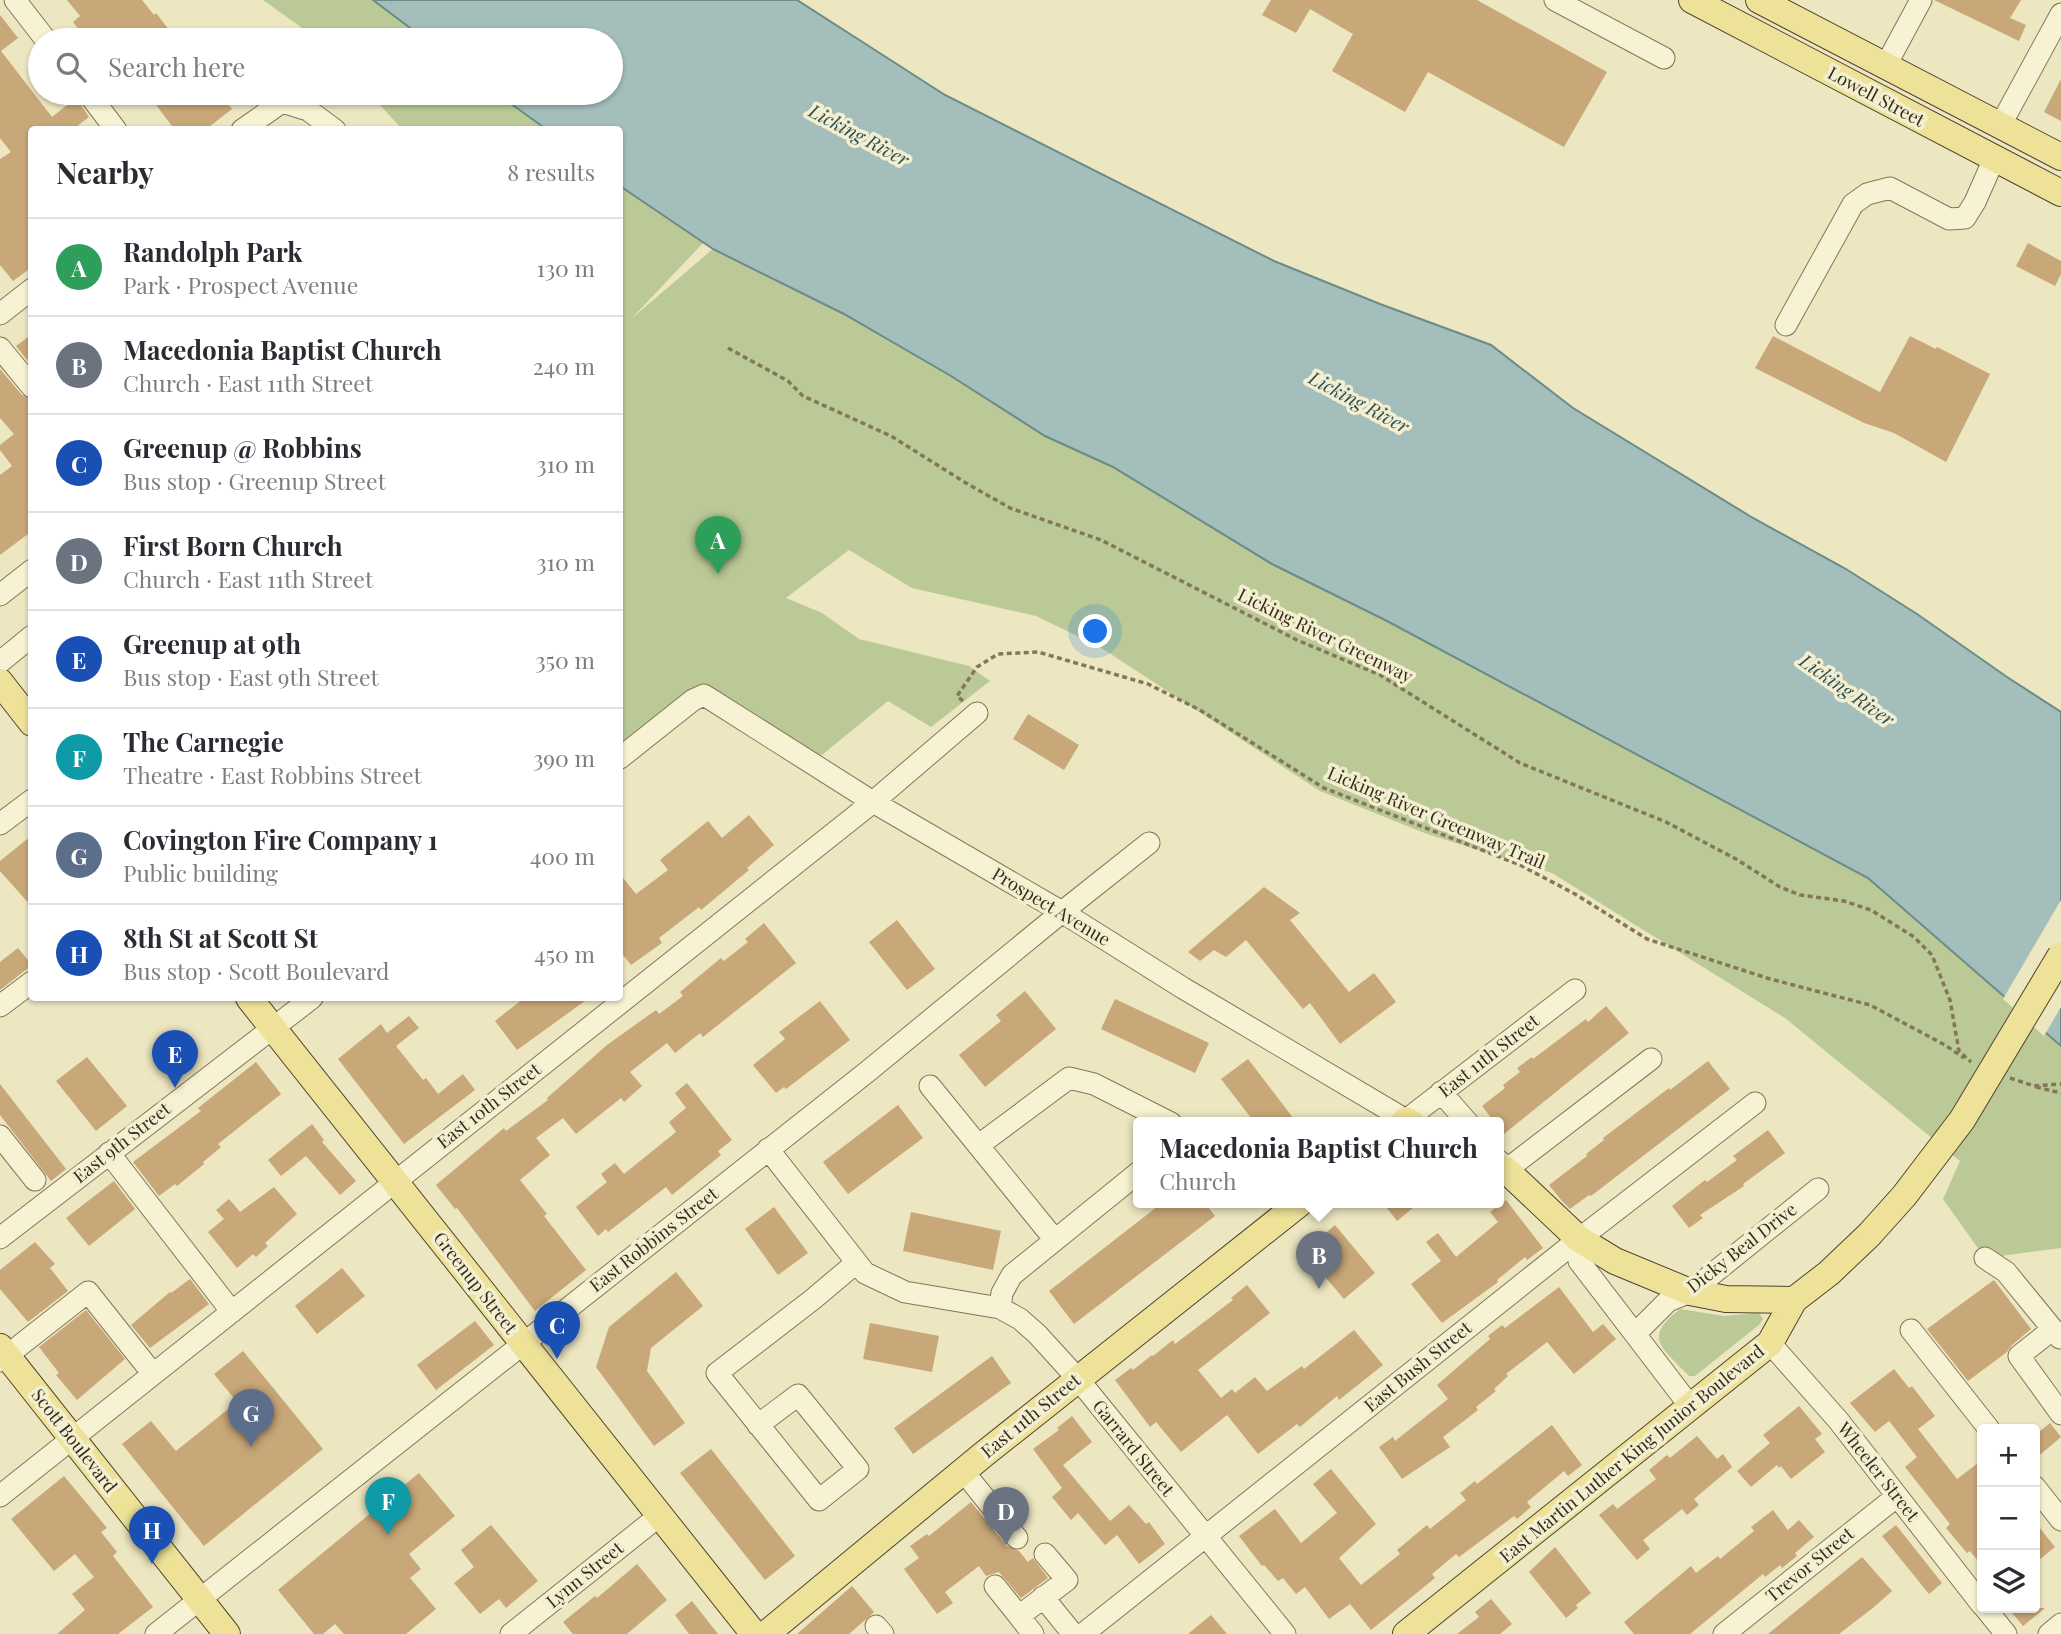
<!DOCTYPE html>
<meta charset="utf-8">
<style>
:root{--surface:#fff;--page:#f7f7f7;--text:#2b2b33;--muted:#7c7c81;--line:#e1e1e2;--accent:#903c2c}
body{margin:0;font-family:"Playfair Display",serif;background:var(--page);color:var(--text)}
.controls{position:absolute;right:21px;bottom:21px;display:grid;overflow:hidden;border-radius:7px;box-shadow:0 2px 5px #0004}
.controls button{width:63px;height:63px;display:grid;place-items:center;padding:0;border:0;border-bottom:2px solid var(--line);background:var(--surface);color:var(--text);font:35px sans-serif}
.you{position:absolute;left:1096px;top:632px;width:24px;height:24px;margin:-18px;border:5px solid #fff;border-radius:50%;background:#1a73e8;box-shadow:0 0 0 10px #1a73e833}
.badge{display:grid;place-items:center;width:46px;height:46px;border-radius:50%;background:var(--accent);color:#fff;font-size:23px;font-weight:700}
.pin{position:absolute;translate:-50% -58px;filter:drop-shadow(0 2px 4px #0008)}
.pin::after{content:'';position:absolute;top:37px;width:24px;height:21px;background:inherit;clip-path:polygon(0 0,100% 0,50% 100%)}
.popup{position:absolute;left:1133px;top:1117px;width:371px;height:91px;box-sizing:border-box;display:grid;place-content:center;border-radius:7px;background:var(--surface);filter:drop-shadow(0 2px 5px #0005);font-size:23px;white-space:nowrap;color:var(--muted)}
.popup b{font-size:26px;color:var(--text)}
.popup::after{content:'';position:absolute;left:50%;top:100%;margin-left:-14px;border:14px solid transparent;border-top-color:var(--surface)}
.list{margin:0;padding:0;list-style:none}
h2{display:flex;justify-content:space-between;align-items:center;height:91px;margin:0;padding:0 28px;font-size:30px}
h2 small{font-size:23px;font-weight:400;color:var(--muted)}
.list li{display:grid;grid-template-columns:46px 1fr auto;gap:21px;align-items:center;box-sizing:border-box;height:98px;padding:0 28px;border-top:2px solid var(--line)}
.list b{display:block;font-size:26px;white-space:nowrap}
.list p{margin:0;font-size:23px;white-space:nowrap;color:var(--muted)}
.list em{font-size:23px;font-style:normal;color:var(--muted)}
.icon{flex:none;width:38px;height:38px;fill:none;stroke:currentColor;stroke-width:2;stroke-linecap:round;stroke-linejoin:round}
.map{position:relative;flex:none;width:2061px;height:1634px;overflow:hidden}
.search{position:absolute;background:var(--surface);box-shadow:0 2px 5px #0004;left:28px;top:28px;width:595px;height:77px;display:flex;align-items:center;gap:18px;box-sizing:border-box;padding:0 24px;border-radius:38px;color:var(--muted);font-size:26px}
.panel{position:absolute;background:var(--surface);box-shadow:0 2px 5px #0004;left:28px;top:126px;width:595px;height:875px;border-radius:7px}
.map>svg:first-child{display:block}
.green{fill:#bac995}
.water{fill:#a3bebb;stroke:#6b8b89;stroke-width:2}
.pier{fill:#ece6c1}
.building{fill:#c8a778}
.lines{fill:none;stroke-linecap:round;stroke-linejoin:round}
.minor-casing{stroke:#847759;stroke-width:23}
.major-casing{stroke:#52442e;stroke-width:28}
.path{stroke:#847759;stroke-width:3.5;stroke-dasharray:5 3.5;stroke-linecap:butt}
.minor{stroke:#f7f2d3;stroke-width:21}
.major{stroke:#eee299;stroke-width:26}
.major-bridge-casing{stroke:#52442e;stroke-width:28;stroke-linecap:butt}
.major-bridge{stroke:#eee299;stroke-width:26}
.labels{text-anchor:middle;stroke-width:7;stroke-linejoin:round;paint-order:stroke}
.street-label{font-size:18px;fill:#342c1d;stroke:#f3efd0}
.water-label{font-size:19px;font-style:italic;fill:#2d5054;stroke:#f3efd0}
</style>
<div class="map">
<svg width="2061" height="1634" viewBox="0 0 2061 1634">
<rect width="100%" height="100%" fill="#ece6c1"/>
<path class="green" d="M263,0H373L426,40H319Z
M369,93H497L548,129H402Z
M620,181L704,242L631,319L713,249L844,314L951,376L1045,436L1113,467L1184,511L1868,878L2061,1046V1248L1985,1258L1943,1199L1960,1161L1785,1018L1552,873L1427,834L1320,791L1100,647L1036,616L912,588L849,550L786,598L822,613L859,639L969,666L990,681L931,727L888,701L812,763L704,695L620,758Z
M1680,1309L1724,1316L1759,1313L1763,1319L1760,1324L1695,1376H1689C1662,1347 1642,1339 1680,1309Z"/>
<path class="water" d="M373,0H797L945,95L1274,261L1380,304L1491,345L1573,408L1753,518L1846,569L1917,614L2007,677L2061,712V1046L1868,878L1387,621L1272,564L1113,467L1045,436L951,376L844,314L713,249L620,186V130L546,129L496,93H611V40H426Z"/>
<path class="pier" d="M2061,900V1007L2044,1036L2003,999Z"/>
<path class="building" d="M67,0H142L154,15L156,13L177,40H87L73,22L80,16Z
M1271,0H1477L1607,72L1564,147L1428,72L1405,112L1332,71L1353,34L1310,9L1296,33L1262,15Z
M1934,0H2021L2010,18L2026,25L2019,41Z
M0,15L18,38L1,51L52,117L76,98L89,117L72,130H32V267L13,281L0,265V159L11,152L0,138Z
M2061,79V121L2044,112Z
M147,93H219L232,109L205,130H175Z
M2028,243L2061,261V274L2055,286L2016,266Z
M32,334V366L16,346Z
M1773,336L1880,392L1910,336L1936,349L1937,347L1990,374L1946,462L1894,433L1864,423L1755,368Z
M0,369L22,395L32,400V531L0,555V475L12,466L0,450V445L14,434L0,418Z
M1028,714L1079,745L1064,770L1013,739Z
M749,815L774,845L747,868L749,870L701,910L699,907L659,938L662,943L631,965L620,951V874L636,894L668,870L660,860L708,821L722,838Z
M31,836V865L32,907L0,871V861Z
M1264,887L1300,913L1290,920L1349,992L1374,973L1396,1002L1340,1044L1310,1003L1303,1009L1246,940L1226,957L1214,950L1200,961L1188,952Z
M897,920L935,969L907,990L869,942Z
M764,923L796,963L703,1037L700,1033L675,1053L667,1043L630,1072L642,1086L624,1102L621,1098L576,1134L563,1118L536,1138L550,1155L520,1180L547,1214L544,1216L586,1270L535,1311L457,1208L455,1209L436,1185L504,1128L506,1131L548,1100L547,1098L607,1045L656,1010L659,1014L683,996L680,992L721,958L724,961L748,942L745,939Z
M18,948L32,965L0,990V962Z
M1025,991L1056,1029L985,1087L959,1055L1001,1021L996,1015Z
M524,998H589L517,1050L495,1021Z
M1115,999L1209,1043L1195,1073L1101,1029Z
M820,1001L850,1040L786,1089L784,1087L776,1093L753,1065L785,1039L779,1032Z
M1606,1006L1629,1033L1504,1134L1499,1128V1123H1495L1482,1106L1505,1088L1503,1085L1520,1072L1517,1068L1532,1057L1533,1059L1586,1019L1588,1022Z
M409,1016L419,1028L396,1046L423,1080L426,1078L438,1094L463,1074L475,1090L404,1144L338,1059L381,1024L387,1033Z
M87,1057L127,1106L96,1131L56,1081Z
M1248,1059L1297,1123H1255L1221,1079Z
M1708,1061L1730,1089L1591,1196L1589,1195L1570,1209L1562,1201L1549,1185L1587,1156L1586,1154L1604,1140L1603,1138L1669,1088L1670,1090Z
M256,1062L281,1094L218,1144L221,1147L203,1162L204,1164L177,1186L175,1184L159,1196L133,1162L201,1111L198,1108Z
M687,1083L732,1140L718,1151L721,1155L672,1195L666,1187L608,1232L606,1229L598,1236L576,1207L607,1182L601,1174L615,1163L624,1174L676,1132L669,1122L686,1108L675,1093Z
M0,1084L66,1169L51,1181L0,1115Z
M898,1105L923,1138L848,1194L823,1162Z
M312,1124L324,1140L322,1142L356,1181L340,1195L306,1156L281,1176L268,1160Z
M1768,1130L1785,1153L1743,1184L1744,1186L1700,1215L1703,1218L1689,1228L1672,1206L1705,1180L1707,1182L1737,1160L1733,1156Z
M114,1181L135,1209L89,1246L66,1218Z
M274,1187L297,1214L265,1243L268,1246L256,1257L253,1254L237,1268L208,1232L224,1219L216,1210L229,1199L240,1212Z
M1506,1200L1543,1248L1527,1260L1525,1257L1497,1280L1498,1282L1442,1323L1411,1284L1441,1261L1426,1242L1438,1233L1456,1257L1498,1222L1490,1212Z
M1162,1203H1205L1215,1216L1074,1324L1049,1291Z
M1383,1203H1419L1397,1221Z
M774,1207L808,1253L778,1275L745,1229Z
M911,1212L1001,1231L993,1270L903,1251Z
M1335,1225L1375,1273L1344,1299L1304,1252Z
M35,1242L55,1264L50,1268L68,1291L28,1322L0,1289V1270Z
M342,1268L365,1296L317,1334L295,1306Z
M676,1272L703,1306L651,1348L647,1371L685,1423L654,1446L596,1367L609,1327Z
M190,1279L209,1304L150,1348L131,1325L170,1292L171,1293Z
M1994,1280L2031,1329L2011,1346L2007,1352L1968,1381L1927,1329Z
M1247,1285L1270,1313L1198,1370L1221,1398L1232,1389L1235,1393L1255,1377L1267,1391L1302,1366L1304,1369L1354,1330L1383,1365L1339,1400L1337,1396L1300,1427L1297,1424L1258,1454L1227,1415L1181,1452L1156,1422L1150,1427L1115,1380L1131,1368L1133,1370L1152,1355L1153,1356L1173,1340L1175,1344L1233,1300L1231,1298Z
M1559,1287L1593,1332L1603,1324L1616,1339L1574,1374L1547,1342L1506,1374L1508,1376L1494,1389L1496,1391L1476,1407L1478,1410L1443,1437L1450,1447L1402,1479L1379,1447L1393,1437L1395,1441L1448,1399L1437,1385L1490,1339L1488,1336L1502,1325L1505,1328Z
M86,1310L125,1359L77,1400L56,1375L59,1373L39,1347Z
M475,1321L494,1345L436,1390L417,1365Z
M870,1323L939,1336L932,1372L863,1359Z
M243,1351L323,1449L204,1546L122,1444L151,1421L176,1451L237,1402L214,1374Z
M992,1356L1011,1383L913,1454L894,1428Z
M1894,1369L1909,1388L1912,1386L1935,1416L1918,1429L1957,1479L1982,1460V1566L1970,1551L1967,1553L1946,1528L1950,1524L1905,1467L1917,1457L1889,1421L1875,1432L1850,1403Z
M1799,1406L1822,1434L1815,1439L1825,1452L1791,1479L1781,1466L1779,1468L1777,1465L1751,1487L1737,1471L1770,1443L1763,1435Z
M1072,1416L1092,1442L1063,1465L1110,1521L1129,1505L1146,1524L1149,1522L1165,1544L1139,1564L1117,1535L1105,1545L1078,1513L1071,1520L1052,1497L1062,1488L1033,1449L1059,1430L1057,1428Z
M2050,1423L2061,1437L2035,1459V1435Z
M1552,1425L1582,1465L1568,1476L1564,1471L1527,1502L1531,1507L1517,1519L1514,1516L1459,1557L1456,1554L1432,1574L1435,1578L1371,1630L1350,1604L1329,1619L1305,1587L1296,1594L1283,1578L1278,1581L1264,1565L1262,1566L1239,1536L1275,1509L1301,1543L1337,1513L1313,1484L1331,1469L1376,1524L1339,1558L1361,1585L1400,1554L1397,1550L1427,1525L1430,1529L1466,1500L1460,1493L1475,1481L1477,1484Z
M1697,1436L1717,1459L1723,1454L1732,1467L1694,1499L1699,1505L1687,1515L1682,1509L1643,1540L1650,1549L1637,1560L1599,1515L1613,1504L1617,1509L1656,1479L1649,1470L1667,1455L1670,1458Z
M711,1449L795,1556L765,1580L680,1473Z
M419,1473L455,1516L409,1554L421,1569L410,1578L436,1609L406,1634H344L335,1624L323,1634H314L278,1590Z
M64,1476L107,1528L101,1532L117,1552L113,1556L153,1607L118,1634H57L85,1610L72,1594L94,1577L75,1554L54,1571L11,1519Z
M971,1502L1007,1546L1019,1551L1028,1562L1033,1558L1048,1578L1021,1598L999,1572L986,1576L979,1566L945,1592L953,1603L937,1614L904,1569L919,1558L910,1546L927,1534L929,1536Z
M1773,1510L1788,1530L1799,1520L1814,1537L1795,1553L1797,1556L1782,1568L1780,1565L1765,1577L1763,1574L1690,1634H1634L1624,1622L1691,1566L1696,1573L1718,1556L1720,1559L1754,1531L1751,1527Z
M2035,1522L2055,1547L2035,1563Z
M491,1525L538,1581L506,1608L499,1599L480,1614L454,1583L474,1567L461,1550Z
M1896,1525L1942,1583L1929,1594L1882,1536Z
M1555,1547L1591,1593L1576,1605L1578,1608L1566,1618L1529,1572Z
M1862,1557L1892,1591L1874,1607L1839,1634H1768Z
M637,1564L667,1600L627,1634H573L563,1622L595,1596L597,1598Z
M852,1586L874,1612L873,1613L849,1634H797Z
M1491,1599L1512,1624L1500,1634H1457L1479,1617L1475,1612Z
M692,1601L718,1634H689L675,1615Z
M2008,1608H2045L2023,1626Z
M1211,1615L1227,1634H1188Z"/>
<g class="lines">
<g class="minor-casing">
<path id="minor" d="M15,0L46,40
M1555,0L1664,58
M1886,65L1921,0
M88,93L116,130
M2000,126L2061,14
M242,130L282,102L308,110L335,130
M0,314L32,289
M1786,325L1853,204L1867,194L1890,188L1949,219L1965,218L1975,202L1994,159
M0,348L32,387
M0,595L32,570
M0,662L32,636
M620,758L693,700L704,695L873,802L1062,912L1183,988L1406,1120L1575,990
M0,824L32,800
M0,1006L32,982
M930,1086L1055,1240
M1441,1092L1468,1123
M0,1136L35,1180
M979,1145L1069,1078L1094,1084L1171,1123
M768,1149L865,1273L905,1292L1000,1308L1020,1319L1037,1334L1078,1379L1285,1634
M109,1153L232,1312
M1499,1161L1506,1170L1651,1059
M0,1238L312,998
M1985,1258L2006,1272L2060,1338
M1579,1261L1690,1406
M1000,1308L1002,1293L1012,1275L1139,1172
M2053,1329L2019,1356L2061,1414
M1911,1330L1989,1429
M1635,1334L1668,1301L1690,1292L1818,1189
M1770,1343L1838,1420L1982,1605
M0,1361L88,1292L153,1374
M758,1425L798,1395L858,1469L819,1500L717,1373L812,1300L856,1263
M963,1471L1017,1538
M2035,1487L2061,1520
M0,1496L873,802L977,713
M995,1586L1019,1616
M1043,1597L1073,1634
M1985,1608L2006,1634
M876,1626L883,1634
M156,1634L867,1072L1062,912L1149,843
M511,1634L659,1516
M1033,1634L1019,1616L1067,1580L1045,1554
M1083,1634L1579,1239L1755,1103
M1724,1634L1896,1497
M2049,1634L2061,1624"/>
</g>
<g class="major-casing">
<path id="major" d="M1692,0L2061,193
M1759,0L2061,157
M0,682L32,723
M249,998L754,1634
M1403,1123L1406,1120L1411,1123
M1499,1167L1506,1170L1579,1239L1615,1261L1690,1292L1726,1299L1794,1300
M0,1347L227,1634
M766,1634L984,1454L1300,1203
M1406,1634L1770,1343L1794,1300L1829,1273L1869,1235"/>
</g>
<path class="path" d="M728,348L788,381L803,396L891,436L966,483L1010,508L1101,540L1297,640L1380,675L1520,763L1666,822L1736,859L1780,887L1800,895L1844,901L1871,910L1914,937L1932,955L1950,1000L1959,1051L1971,1062
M963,701L957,696L977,667L998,654L1038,652L1148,684L1200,710L1324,788L1520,865L1575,894L1647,939L1770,979L1870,1005L1945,1045L1964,1058
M2010,1078L2034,1086L2061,1084
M2036,1087L2061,1093"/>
<use href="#minor" class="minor"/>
<use href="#major" class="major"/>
<g class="major-bridge-casing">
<path id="major-bridge" d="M1869,1235L1904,1196L1962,1120L2061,955"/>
</g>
<use href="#major-bridge" class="major-bridge"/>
</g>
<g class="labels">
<g class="street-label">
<text transform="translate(1876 97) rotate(28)" y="6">Lowell Street</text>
<text transform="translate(1325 636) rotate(26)" y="6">Licking River Greenway</text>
<text transform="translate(1436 818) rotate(23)" y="6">Licking River Greenway Trail</text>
<text transform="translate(1051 907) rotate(31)" y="6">Prospect Avenue</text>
<text transform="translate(1489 1056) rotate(-38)" y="6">East 11th Street</text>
<text transform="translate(489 1106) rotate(-38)" y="6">East 10th Street</text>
<text transform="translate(122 1143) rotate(-38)" y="6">East 9th Street</text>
<text transform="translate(654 1240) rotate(-38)" y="6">East Robbins Street</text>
<text transform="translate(1742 1248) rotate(-38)" y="6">Dicky Beal Drive</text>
<text transform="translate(475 1283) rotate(52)" y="6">Greenup Street</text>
<text transform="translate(1418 1367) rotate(-39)" y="6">East Bush Street</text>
<text transform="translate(1031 1416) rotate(-39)" y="6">East 11th Street</text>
<text transform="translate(74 1441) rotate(52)" y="6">Scott Boulevard</text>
<text transform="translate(1133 1448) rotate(51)" y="6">Garrard Street</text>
<text transform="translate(1632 1454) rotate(-39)" y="6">East Martin Luther King Junior Boulevard</text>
<text transform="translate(1878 1472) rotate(52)" y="6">Wheeler Street</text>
<text transform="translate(1810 1565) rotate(-39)" y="6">Trevor Street</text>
<text transform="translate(585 1575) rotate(-39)" y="6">Lynn Street</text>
</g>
<g class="water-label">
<text transform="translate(859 135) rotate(28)" y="7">Licking River</text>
<text transform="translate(1359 402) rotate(28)" y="7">Licking River</text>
<text transform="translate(1847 690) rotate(35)" y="7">Licking River</text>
</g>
</g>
</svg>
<div class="controls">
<button>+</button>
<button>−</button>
<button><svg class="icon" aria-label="layers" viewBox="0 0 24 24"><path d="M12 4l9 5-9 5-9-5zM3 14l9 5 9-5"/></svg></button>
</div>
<div class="you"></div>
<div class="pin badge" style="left:718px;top:574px;background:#2e9e5b">A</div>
<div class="pin badge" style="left:1319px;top:1289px;background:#6b7280">B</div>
<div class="popup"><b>Macedonia Baptist Church</b>Church</div>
<div class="pin badge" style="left:557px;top:1359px;background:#1a4fb4">C</div>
<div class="pin badge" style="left:1006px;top:1545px;background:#6b7280">D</div>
<div class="pin badge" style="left:175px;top:1088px;background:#1a4fb4">E</div>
<div class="pin badge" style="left:388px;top:1535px;background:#0f9aa8">F</div>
<div class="pin badge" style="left:251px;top:1447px;background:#5c6f8a">G</div>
<div class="pin badge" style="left:152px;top:1564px;background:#1a4fb4">H</div>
<div class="search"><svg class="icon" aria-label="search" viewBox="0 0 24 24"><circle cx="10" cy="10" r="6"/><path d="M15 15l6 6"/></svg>Search here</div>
<section class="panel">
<h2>Nearby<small>8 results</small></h2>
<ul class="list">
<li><span class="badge" style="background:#2e9e5b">A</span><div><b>Randolph Park</b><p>Park · Prospect Avenue</p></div><em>130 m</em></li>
<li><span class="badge" style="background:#6b7280">B</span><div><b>Macedonia Baptist Church</b><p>Church · East 11th Street</p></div><em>240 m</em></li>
<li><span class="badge" style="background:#1a4fb4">C</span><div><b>Greenup @ Robbins</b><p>Bus stop · Greenup Street</p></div><em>310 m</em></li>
<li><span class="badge" style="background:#6b7280">D</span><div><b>First Born Church</b><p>Church · East 11th Street</p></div><em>310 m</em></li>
<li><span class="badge" style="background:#1a4fb4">E</span><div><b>Greenup at 9th</b><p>Bus stop · East 9th Street</p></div><em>350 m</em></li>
<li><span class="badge" style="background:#0f9aa8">F</span><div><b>The Carnegie</b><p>Theatre · East Robbins Street</p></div><em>390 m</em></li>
<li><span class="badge" style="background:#5c6f8a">G</span><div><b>Covington Fire Company 1</b><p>Public building</p></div><em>400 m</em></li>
<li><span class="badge" style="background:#1a4fb4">H</span><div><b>8th St at Scott St</b><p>Bus stop · Scott Boulevard</p></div><em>450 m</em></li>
</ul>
</section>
</div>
